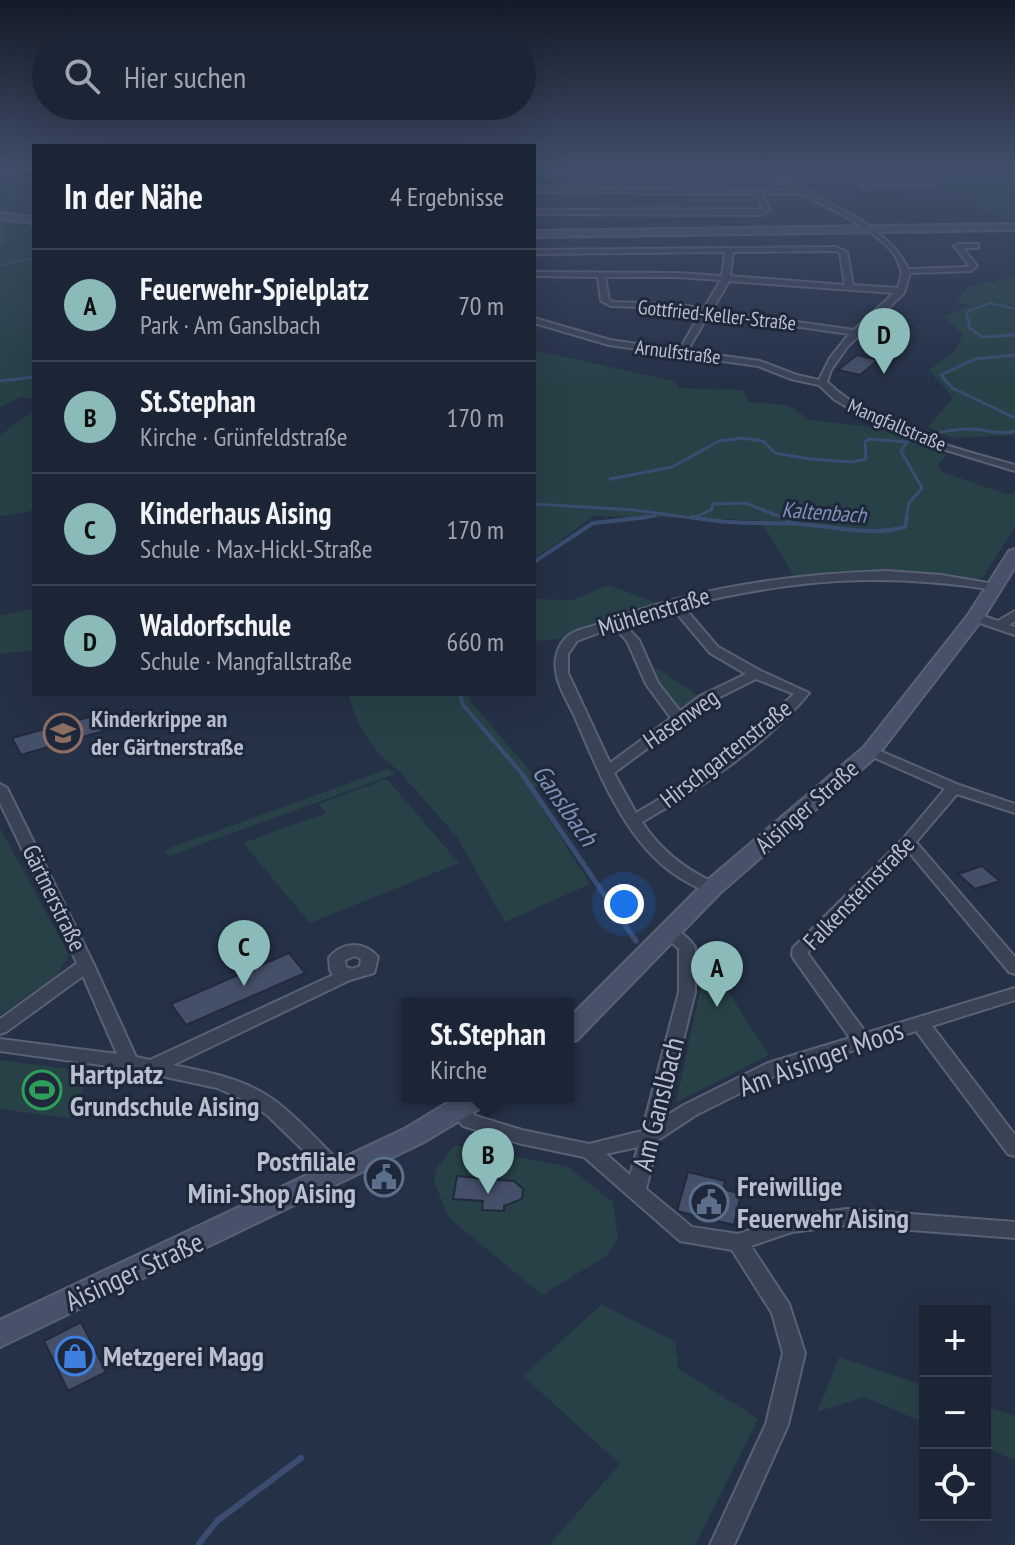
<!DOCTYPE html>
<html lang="de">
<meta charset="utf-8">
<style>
:root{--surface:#1c2535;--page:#252d3d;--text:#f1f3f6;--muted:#a0a5ad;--line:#3a4250;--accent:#8bbbb9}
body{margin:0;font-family:"PT Sans Narrow",sans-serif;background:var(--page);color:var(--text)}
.controls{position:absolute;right:24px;bottom:24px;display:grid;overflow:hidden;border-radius:0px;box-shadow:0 8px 32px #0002}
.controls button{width:72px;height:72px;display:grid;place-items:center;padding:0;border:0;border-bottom:2px solid var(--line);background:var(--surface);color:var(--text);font:40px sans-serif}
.you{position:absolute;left:624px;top:904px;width:28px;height:28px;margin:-20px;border:6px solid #fff;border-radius:50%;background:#1a73e8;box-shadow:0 0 0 12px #1a73e833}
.badge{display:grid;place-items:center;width:52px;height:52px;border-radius:50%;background:var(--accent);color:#111;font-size:26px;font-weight:700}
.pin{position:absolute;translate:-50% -66px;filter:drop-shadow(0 2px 4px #0008)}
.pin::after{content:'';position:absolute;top:42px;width:28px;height:24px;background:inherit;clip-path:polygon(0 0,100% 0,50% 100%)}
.popup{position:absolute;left:402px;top:998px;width:172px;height:104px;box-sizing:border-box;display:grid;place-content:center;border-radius:0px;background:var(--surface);filter:drop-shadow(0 2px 6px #0005);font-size:26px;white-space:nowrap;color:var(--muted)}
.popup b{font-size:30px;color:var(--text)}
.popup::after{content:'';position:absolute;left:50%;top:100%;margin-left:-16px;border:16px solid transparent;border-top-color:var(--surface)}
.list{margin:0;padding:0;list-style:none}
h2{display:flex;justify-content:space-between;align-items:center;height:104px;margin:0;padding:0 32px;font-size:34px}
h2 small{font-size:26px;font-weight:400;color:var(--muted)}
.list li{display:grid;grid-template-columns:52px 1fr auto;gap:24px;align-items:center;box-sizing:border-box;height:112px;padding:0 32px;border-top:2px solid var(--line)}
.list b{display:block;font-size:30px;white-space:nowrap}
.list p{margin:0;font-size:26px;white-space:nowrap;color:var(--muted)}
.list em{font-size:26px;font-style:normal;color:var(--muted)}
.icon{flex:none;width:44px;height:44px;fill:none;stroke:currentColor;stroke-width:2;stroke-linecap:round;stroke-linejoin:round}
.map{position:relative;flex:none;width:1015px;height:1545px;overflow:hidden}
.search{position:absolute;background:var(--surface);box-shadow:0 8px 32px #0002;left:32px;top:32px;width:504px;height:88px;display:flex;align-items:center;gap:20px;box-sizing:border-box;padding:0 28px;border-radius:44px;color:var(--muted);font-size:30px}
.panel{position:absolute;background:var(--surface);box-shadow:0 8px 32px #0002;left:32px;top:144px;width:504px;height:552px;border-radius:0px}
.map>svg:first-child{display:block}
.green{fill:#284147}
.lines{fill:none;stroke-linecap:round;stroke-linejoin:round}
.stream-far4{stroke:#3a4c70;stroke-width:2}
.stream-far3{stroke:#3a4c70;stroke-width:3}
.stream-far2{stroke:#3a4c70;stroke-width:4}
.stream-far1{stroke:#3a4c70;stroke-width:5}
.stream{stroke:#3a4c70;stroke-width:6}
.building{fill:#445069;stroke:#212a3d;stroke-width:2}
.minor-casing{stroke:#596173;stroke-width:4}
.secondary-casing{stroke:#596173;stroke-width:4}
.minor{fill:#3a4356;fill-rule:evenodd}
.secondary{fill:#485169;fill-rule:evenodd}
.labels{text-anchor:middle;stroke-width:6;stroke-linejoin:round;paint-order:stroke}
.far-street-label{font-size:20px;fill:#b8bfcf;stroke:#1f283b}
.far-water-label{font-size:22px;font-style:italic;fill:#7d91b8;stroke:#1f283b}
.street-label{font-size:24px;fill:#b8bfcf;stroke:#1f283b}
.poi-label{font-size:24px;font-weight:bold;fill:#b8bfcf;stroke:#1f283b;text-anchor:start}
.water-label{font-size:26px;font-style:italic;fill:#7d91b8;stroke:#1f283b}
.near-street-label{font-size:28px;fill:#b8bfcf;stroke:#1f283b}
.near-poi-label{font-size:28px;font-weight:bold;fill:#b8bfcf;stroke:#1f283b;text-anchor:start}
</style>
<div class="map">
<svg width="1015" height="1545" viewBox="0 0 1015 1545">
<rect width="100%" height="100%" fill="#253147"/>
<path class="green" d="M929,168H1015V222L978,207L968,193L953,190Z
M34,176V214L0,210V183Z
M0,219L34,223V399L20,397L0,407Z
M1015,276V435L952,438L928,427L953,398L929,370L955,351L963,334L944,317L969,305L956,302L968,287Z
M534,350L674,381L679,388L743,390L749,402L788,405L810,420L880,428L947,455L937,465L942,472L1010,495L1015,491V527L982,579L904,577L798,582L759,520L594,516L534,559Z
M34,411V511L0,516V435Z
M608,585L665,606L560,639L534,641V599L573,600Z
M34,608V650L0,654V616Z
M654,666L702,698L678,711L658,680Z
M349,694H468L471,702L542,785L530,789L590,884L505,922L457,837L398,770C374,755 354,721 349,694Z
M388,769L395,774L169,856L164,850Z
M387,779L459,863L310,923L243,843L326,813L319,804Z
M0,828L69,955L57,975L0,1015Z
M707,959L769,1055L676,1102Z
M0,1060L93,1072L69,1118L0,1109Z
M455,1145L567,1166L613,1202L618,1239L606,1256L542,1295L448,1217L434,1181L436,1169Z
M602,1304L675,1342L678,1368L758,1419L695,1545H549L620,1464L523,1376Z
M839,1357L925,1386V1423L864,1397L817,1412Z
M985,1406L1015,1416V1460L985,1448Z"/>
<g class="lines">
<path class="stream-far4" d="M0,186L34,179
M0,227L4,233L0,243
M0,265L34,258
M968,321L966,312L990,303L1015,309"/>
<path class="stream-far3" d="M968,319L970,328L982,337L1015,335
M1015,355L975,359L941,375L952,388L1015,418
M0,381L34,377
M610,479L672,467L719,441L742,438L763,441L775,453L810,459L852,462L866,459L865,442L869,439L907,442
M534,504L634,510L700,519
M695,517L711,510L713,504L745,503L786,519
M630,519L655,516
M906,519L909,503L922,488L901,451L907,442C927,435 949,429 970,429C986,429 1000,436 1015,431"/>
<path class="stream-far2" d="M692,517C729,525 760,522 798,524C835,526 869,537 905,527L907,517
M782,517L798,524
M534,562L593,523L648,517
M460,694L463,705L524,776"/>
<path class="stream-far1" d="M522,774L636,941"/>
<path class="stream" d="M198,1545L217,1521L301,1458"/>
</g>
<path class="building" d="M839,168H888L898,176L925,175L942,190L862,192Z
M857,355L878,360L860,375L838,370Z
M104,713L114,728L21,755L12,738Z
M982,866L1000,881L975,889L958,874Z
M289,953L305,973L186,1025L171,1004Z
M688,1172L725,1181L723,1189L741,1194L734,1225L677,1211Z
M457,1176L514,1181L523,1189L522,1199L504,1206V1211L482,1210L483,1201L453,1199Z
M81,1322L106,1372L68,1391L44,1341Z"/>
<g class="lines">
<g class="minor-casing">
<path id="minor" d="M0,168H7L0,171Z
M759,168H767C811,199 884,218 908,269L966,267L969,265L954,246L958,244H978V248H963L977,266L971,271L910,273L904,293L847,347L831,370L827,382C878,429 950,447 1015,465V471L936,447L881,426L835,400L819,385L791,379L758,366L609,345L534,323V318L610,340L679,350L701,313L670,308L611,306L601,301L598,277L534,276V272L677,273L722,276L725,252L534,254V250L836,247L847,252L853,285L898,288L902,273C900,268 898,260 895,255C875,228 827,207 797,192L794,194H761L770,210L762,215L534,214V210L763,209L755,194L534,192V188L794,190L768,175L534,174V170L762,171ZM835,251L840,253L845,285L730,276L733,252ZM605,277H677L721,280L704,308L670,304L613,302L609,300ZM729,281L894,293L854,330L712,310ZM709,314L849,334L830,358L819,380L797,375L760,361L687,351Z
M887,571L941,575L994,584L1000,587L994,590C881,572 794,579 683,606L718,647L761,671L809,693C768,743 699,790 642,822C661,851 686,870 717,884L720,888L717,892C707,894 698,888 689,883C628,852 600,774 574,715C568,702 557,685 556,670C554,658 558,645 567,637C575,629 595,626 606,622C695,587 793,574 887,571ZM673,609L710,653L746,674L700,696L680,711L658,683L639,640L624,624ZM614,627L627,641L646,684L671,718L610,763L568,673V654L577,641ZM756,679L794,694C746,740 694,780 636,813L614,773L710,702Z
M1015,611V621L1009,625L1015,627V635L971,620L969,617L975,613L998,621Z
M871,747L959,785L1015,804V813L957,794L916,842L1015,957V974L1009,972L908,851L809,950L808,954L866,1033L1015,988V1000L932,1026L1015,1135V1156L1008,1154L916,1031L780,1073L696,1115L658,1140L646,1189L692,1227L738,1234L792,1216L846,1209L1015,1222V1238L846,1225L792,1232L751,1246L789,1304L805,1353L788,1425L734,1545H710L766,1424L783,1353L772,1313L732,1250L680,1241L584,1157L522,1144L463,1126L449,1111L452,1106L458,1104L464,1106L476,1116L522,1130L589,1144L642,1131L679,992V949L660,932L662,928C675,925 688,937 695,947V992L664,1117L684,1105L768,1063L850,1038L794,959L792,955L793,948L903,839L945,789L866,754L864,751L866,748ZM638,1147L630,1175L606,1154Z
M0,784L7,788L94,965L136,1057L150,1060L333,975L330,970L329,958C342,941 364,941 378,957L374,973L350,980L173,1065C203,1071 236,1077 263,1093C292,1110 319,1143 344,1166L347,1171L344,1176L337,1179L330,1176L268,1116L251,1103L217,1088L129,1069L0,1051V1039L117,1054L83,976L6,1032L0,1034V1019L77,963L0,803ZM355,956L361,959L360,966L352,969L346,967L345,960Z"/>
</g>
<g class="secondary-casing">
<path id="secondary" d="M0,213L34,217V223L0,219Z
M1015,224V230L534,237V231Z
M1015,549V567L984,617L878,755L720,893L577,1040L568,1043V1019L704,883L864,747L968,615L1009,551Z
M459,1096H493L489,1103L424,1142L0,1347V1320L406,1128Z"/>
</g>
<use href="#minor" class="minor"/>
<use href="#secondary" class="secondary"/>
</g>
<linearGradient id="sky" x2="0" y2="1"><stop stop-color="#141b27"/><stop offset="0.44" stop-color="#404e69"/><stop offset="1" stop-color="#404e69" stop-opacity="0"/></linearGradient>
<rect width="1015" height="385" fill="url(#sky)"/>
<defs>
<g id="school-ring" transform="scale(2)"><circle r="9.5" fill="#1f283b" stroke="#8d6e63" stroke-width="1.5"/><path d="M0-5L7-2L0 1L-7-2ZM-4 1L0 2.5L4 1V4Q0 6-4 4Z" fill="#8d6e63"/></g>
<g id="stadium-ring" transform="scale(2)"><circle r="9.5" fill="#1f283b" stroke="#2e9e5b" stroke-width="1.5"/><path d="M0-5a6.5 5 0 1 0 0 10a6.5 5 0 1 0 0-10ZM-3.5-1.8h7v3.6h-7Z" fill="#2e9e5b"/></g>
<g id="civic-ring" transform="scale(2)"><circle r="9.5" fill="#1f283b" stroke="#5c6f8a" stroke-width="1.5"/><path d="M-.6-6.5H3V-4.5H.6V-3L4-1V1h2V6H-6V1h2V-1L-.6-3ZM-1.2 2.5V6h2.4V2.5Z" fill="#5c6f8a"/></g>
<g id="shop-ring" transform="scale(2)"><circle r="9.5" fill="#1f283b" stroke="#3f7fe0" stroke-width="1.5"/><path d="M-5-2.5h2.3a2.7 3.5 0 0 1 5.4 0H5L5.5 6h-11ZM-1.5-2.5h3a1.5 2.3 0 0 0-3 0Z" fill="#3f7fe0"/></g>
</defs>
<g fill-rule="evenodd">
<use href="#school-ring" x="63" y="733"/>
<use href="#stadium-ring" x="42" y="1090"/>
<use href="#civic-ring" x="384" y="1177"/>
<use href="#civic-ring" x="709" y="1202"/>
<use href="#shop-ring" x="75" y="1356"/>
</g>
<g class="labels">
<g class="far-street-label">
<text transform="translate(717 315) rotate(6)" y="7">Gottfried-Keller-Straße</text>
<text transform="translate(678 352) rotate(7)" y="7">Arnulfstraße</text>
<text transform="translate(897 425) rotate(23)" y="7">Mangfallstraße</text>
</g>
<g class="far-water-label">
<text transform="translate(824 512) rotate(4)" y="8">Kaltenbach</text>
</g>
<g class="street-label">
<text transform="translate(654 612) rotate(-17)" y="8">Mühlenstraße</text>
<text transform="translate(681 719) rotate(-35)" y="8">Hasenweg</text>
<text transform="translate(726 754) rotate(-38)" y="8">Hirschgartenstraße</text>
<text transform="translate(807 807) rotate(-41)" y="8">Aisinger Straße</text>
<text transform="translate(859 893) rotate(-46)" y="8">Falkensteinstraße</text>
<text transform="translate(54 898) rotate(64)" y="8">Gärtnerstraße</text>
</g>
<g class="poi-label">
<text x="91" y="727">Kinderkrippe an<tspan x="91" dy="28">der Gärtnerstraße</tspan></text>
</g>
<g class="water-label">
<text transform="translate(565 805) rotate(55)" y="9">Ganslbach</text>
</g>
<g class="near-street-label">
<text transform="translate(821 1058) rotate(-20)" y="10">Am Aisinger Moos</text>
<text transform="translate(658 1104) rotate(-76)" y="10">Am Ganslbach</text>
<text transform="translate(134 1271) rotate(-25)" y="10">Aisinger Straße</text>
</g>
<g class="near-poi-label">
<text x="70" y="1084">Hartplatz<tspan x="70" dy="32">Grundschule Aising</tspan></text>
<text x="356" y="1171" text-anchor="end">Postfiliale<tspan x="356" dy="32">Mini-Shop Aising</tspan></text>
<text x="737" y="1196">Freiwillige<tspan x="737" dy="32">Feuerwehr Aising</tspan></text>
<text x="103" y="1366">Metzgerei Magg</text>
</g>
</g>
</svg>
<div class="controls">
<button>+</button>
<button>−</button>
<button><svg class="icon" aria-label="locate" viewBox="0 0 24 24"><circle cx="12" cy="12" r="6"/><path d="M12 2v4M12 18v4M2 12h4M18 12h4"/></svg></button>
</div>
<div class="you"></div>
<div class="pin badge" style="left:717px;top:1007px">A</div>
<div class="pin badge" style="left:488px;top:1194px">B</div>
<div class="popup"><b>St.Stephan</b>Kirche</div>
<div class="pin badge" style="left:244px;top:986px">C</div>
<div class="pin badge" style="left:884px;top:374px">D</div>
<div class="search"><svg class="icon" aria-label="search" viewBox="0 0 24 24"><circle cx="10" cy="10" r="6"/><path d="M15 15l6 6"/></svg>Hier suchen</div>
<section class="panel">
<h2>In der Nähe<small>4 Ergebnisse</small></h2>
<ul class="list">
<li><span class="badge">A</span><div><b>Feuerwehr-Spielplatz</b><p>Park · Am Ganslbach</p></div><em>70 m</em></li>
<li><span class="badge">B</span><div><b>St.Stephan</b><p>Kirche · Grünfeldstraße</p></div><em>170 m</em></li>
<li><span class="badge">C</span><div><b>Kinderhaus Aising</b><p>Schule · Max-Hickl-Straße</p></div><em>170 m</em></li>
<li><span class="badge">D</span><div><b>Waldorfschule</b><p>Schule · Mangfallstraße</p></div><em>660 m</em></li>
</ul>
</section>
</div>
